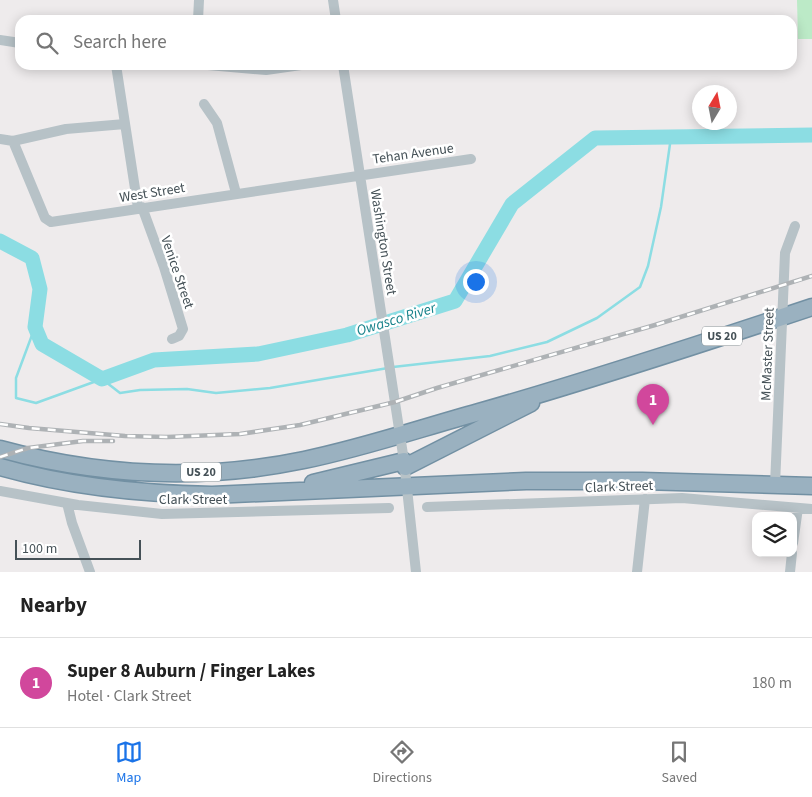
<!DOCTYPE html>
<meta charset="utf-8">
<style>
:root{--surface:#fff;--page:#f2f2f2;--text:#222;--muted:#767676;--line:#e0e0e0;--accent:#1a73e8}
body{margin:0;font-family:"Source Sans 3",sans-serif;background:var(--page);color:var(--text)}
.controls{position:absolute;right:15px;bottom:15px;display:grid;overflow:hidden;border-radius:10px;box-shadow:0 2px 12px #0003}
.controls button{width:45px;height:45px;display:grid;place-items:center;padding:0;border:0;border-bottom:1px solid var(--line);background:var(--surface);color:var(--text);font:25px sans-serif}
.compass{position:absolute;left:692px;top:85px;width:45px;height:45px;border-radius:50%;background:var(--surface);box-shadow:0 2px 12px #0003;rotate:10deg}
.scale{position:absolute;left:15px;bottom:12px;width:126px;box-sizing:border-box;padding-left:5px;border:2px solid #455157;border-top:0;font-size:14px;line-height:18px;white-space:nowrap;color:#455157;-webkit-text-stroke:4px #fff;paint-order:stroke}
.you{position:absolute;left:475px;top:281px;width:18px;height:18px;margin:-12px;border:4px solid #fff;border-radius:50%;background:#1a73e8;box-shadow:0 0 0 8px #1a73e833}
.badge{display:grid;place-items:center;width:32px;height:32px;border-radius:50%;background:var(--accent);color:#fff;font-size:16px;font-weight:700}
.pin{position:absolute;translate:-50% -41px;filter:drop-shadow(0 1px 2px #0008)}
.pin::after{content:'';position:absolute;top:26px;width:18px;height:15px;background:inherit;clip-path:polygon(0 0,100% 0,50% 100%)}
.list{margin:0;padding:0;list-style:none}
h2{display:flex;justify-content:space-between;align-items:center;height:65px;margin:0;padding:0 20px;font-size:21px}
h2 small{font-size:16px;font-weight:400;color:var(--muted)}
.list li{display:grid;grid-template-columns:32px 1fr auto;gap:15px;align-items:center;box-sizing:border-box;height:90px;padding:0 20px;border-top:1px solid var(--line)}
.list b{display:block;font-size:19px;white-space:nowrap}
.list p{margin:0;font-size:16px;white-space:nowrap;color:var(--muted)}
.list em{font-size:16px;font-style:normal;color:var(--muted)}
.icon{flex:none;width:28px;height:28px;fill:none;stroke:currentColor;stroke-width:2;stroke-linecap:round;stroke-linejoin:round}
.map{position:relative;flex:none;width:812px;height:572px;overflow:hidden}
.search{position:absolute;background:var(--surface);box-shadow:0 2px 12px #0003;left:15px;right:15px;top:15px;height:55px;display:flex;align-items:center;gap:12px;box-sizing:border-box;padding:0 18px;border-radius:15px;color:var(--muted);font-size:19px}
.sheet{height:155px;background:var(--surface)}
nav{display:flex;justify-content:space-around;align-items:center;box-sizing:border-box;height:70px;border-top:1px solid var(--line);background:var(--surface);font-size:14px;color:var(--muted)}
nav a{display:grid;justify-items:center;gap:2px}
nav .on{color:var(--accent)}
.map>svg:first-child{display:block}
.pitch{fill:#bceac7}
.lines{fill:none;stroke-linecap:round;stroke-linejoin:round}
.stream{stroke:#8cdde3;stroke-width:2.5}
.river{stroke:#8cdde3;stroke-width:15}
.trunk-casing{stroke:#7290a3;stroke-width:19}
.minor{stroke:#b7c2c7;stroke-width:10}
.trunk{stroke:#9ab1c0;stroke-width:16}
.rail-casing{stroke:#aeb2b5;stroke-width:4.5}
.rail{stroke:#fff;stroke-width:2.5;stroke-dasharray:8;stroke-linecap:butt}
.labels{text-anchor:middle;stroke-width:5;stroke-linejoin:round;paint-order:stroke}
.shield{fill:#fff;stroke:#7d8589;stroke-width:1}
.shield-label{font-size:12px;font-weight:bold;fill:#455157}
.street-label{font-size:14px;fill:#455157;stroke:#fff}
.water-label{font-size:15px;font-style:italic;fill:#16828a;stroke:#fff}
</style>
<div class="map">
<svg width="812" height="572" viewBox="0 0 812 572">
<rect width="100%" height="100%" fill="#eeebec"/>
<path class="pitch" d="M797,0H812V39H798Z"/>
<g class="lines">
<path class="stream" d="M35,327L16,378V398L36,403L102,379L120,393L140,390L187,389L216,393L270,388L388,368
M393,367L490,356L547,342L597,318L640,287L648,266L661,207L671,137"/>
<path class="river" d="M0,241L32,258L40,289L35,327L42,344L102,379L154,360L258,354L347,335L455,301L512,204L595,138L812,135"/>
<g class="trunk-casing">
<path id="trunk" d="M0,449C99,476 203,481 304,460C363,448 421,428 479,412C591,380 701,344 812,307
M0,467C70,487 139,494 212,495L526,481H642L812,486
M405,467L531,403
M313,483L404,461"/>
</g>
<path class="minor" d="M333,0L336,20
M198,20L199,0
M0,40L20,43
M116,65L138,208
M208,65L266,70L301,65
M343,65L404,461L416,572
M204,104L217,123L236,193
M0,139L13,141L45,218L51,222L471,159
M13,141L66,129L125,124
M142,207L164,267L183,329L179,336L172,339
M775,485L785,253L795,226
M0,491L78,505L162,514L389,508
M67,503L72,523L90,572
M427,507L682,498L812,509
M793,543L798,508
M637,572L645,499
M790,572L792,553"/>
<use href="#trunk" class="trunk"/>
<g class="rail-casing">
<path id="rail" d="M0,424L29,428L125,436L167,437L240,434L300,425L395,402L437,388L655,325L812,276
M0,457L28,448L83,441H113"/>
</g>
<use href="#rail" class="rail"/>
</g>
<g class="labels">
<g class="shield">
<rect x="702" y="326.5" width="40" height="19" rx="4"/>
<rect x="181" y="462.5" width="40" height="19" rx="4"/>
</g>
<g class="shield-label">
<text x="722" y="340">US 20</text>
<text x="201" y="476">US 20</text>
</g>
<g class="street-label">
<text transform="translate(413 153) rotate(-8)" y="5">Tehan Avenue</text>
<text transform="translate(152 192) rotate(-9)" y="5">West Street</text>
<text transform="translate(384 242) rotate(81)" y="5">Washington Street</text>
<text transform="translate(178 272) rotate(71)" y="5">Venice Street</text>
<text transform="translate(767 354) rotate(-88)" y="5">McMaster Street</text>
<text transform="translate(619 486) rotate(-2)" y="5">Clark Street</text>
<text x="193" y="504">Clark Street</text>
</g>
<g class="water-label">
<text transform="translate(396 319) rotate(-17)" y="5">Owasco River</text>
</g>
</g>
</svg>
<div class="controls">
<button><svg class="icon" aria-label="layers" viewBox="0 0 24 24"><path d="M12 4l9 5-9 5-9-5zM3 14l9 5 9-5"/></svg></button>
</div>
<svg class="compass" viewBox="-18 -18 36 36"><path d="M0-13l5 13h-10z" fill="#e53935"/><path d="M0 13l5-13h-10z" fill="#767676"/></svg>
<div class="scale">100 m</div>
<div class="you"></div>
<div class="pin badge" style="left:653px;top:425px;background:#d1479c">1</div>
<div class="search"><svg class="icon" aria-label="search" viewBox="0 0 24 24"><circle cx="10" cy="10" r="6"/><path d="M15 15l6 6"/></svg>Search here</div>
</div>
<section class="sheet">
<h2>Nearby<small></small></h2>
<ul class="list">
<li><span class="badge" style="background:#d1479c">1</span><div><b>Super 8 Auburn / Finger Lakes</b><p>Hotel · Clark Street</p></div><em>180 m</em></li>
</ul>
</section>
<nav>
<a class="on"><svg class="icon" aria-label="map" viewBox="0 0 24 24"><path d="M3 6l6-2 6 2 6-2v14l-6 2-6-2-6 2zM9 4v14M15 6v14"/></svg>Map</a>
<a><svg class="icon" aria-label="directions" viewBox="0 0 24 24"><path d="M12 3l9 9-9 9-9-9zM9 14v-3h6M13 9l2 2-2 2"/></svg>Directions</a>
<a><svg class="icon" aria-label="saved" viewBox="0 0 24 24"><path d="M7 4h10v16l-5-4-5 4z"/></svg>Saved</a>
</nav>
